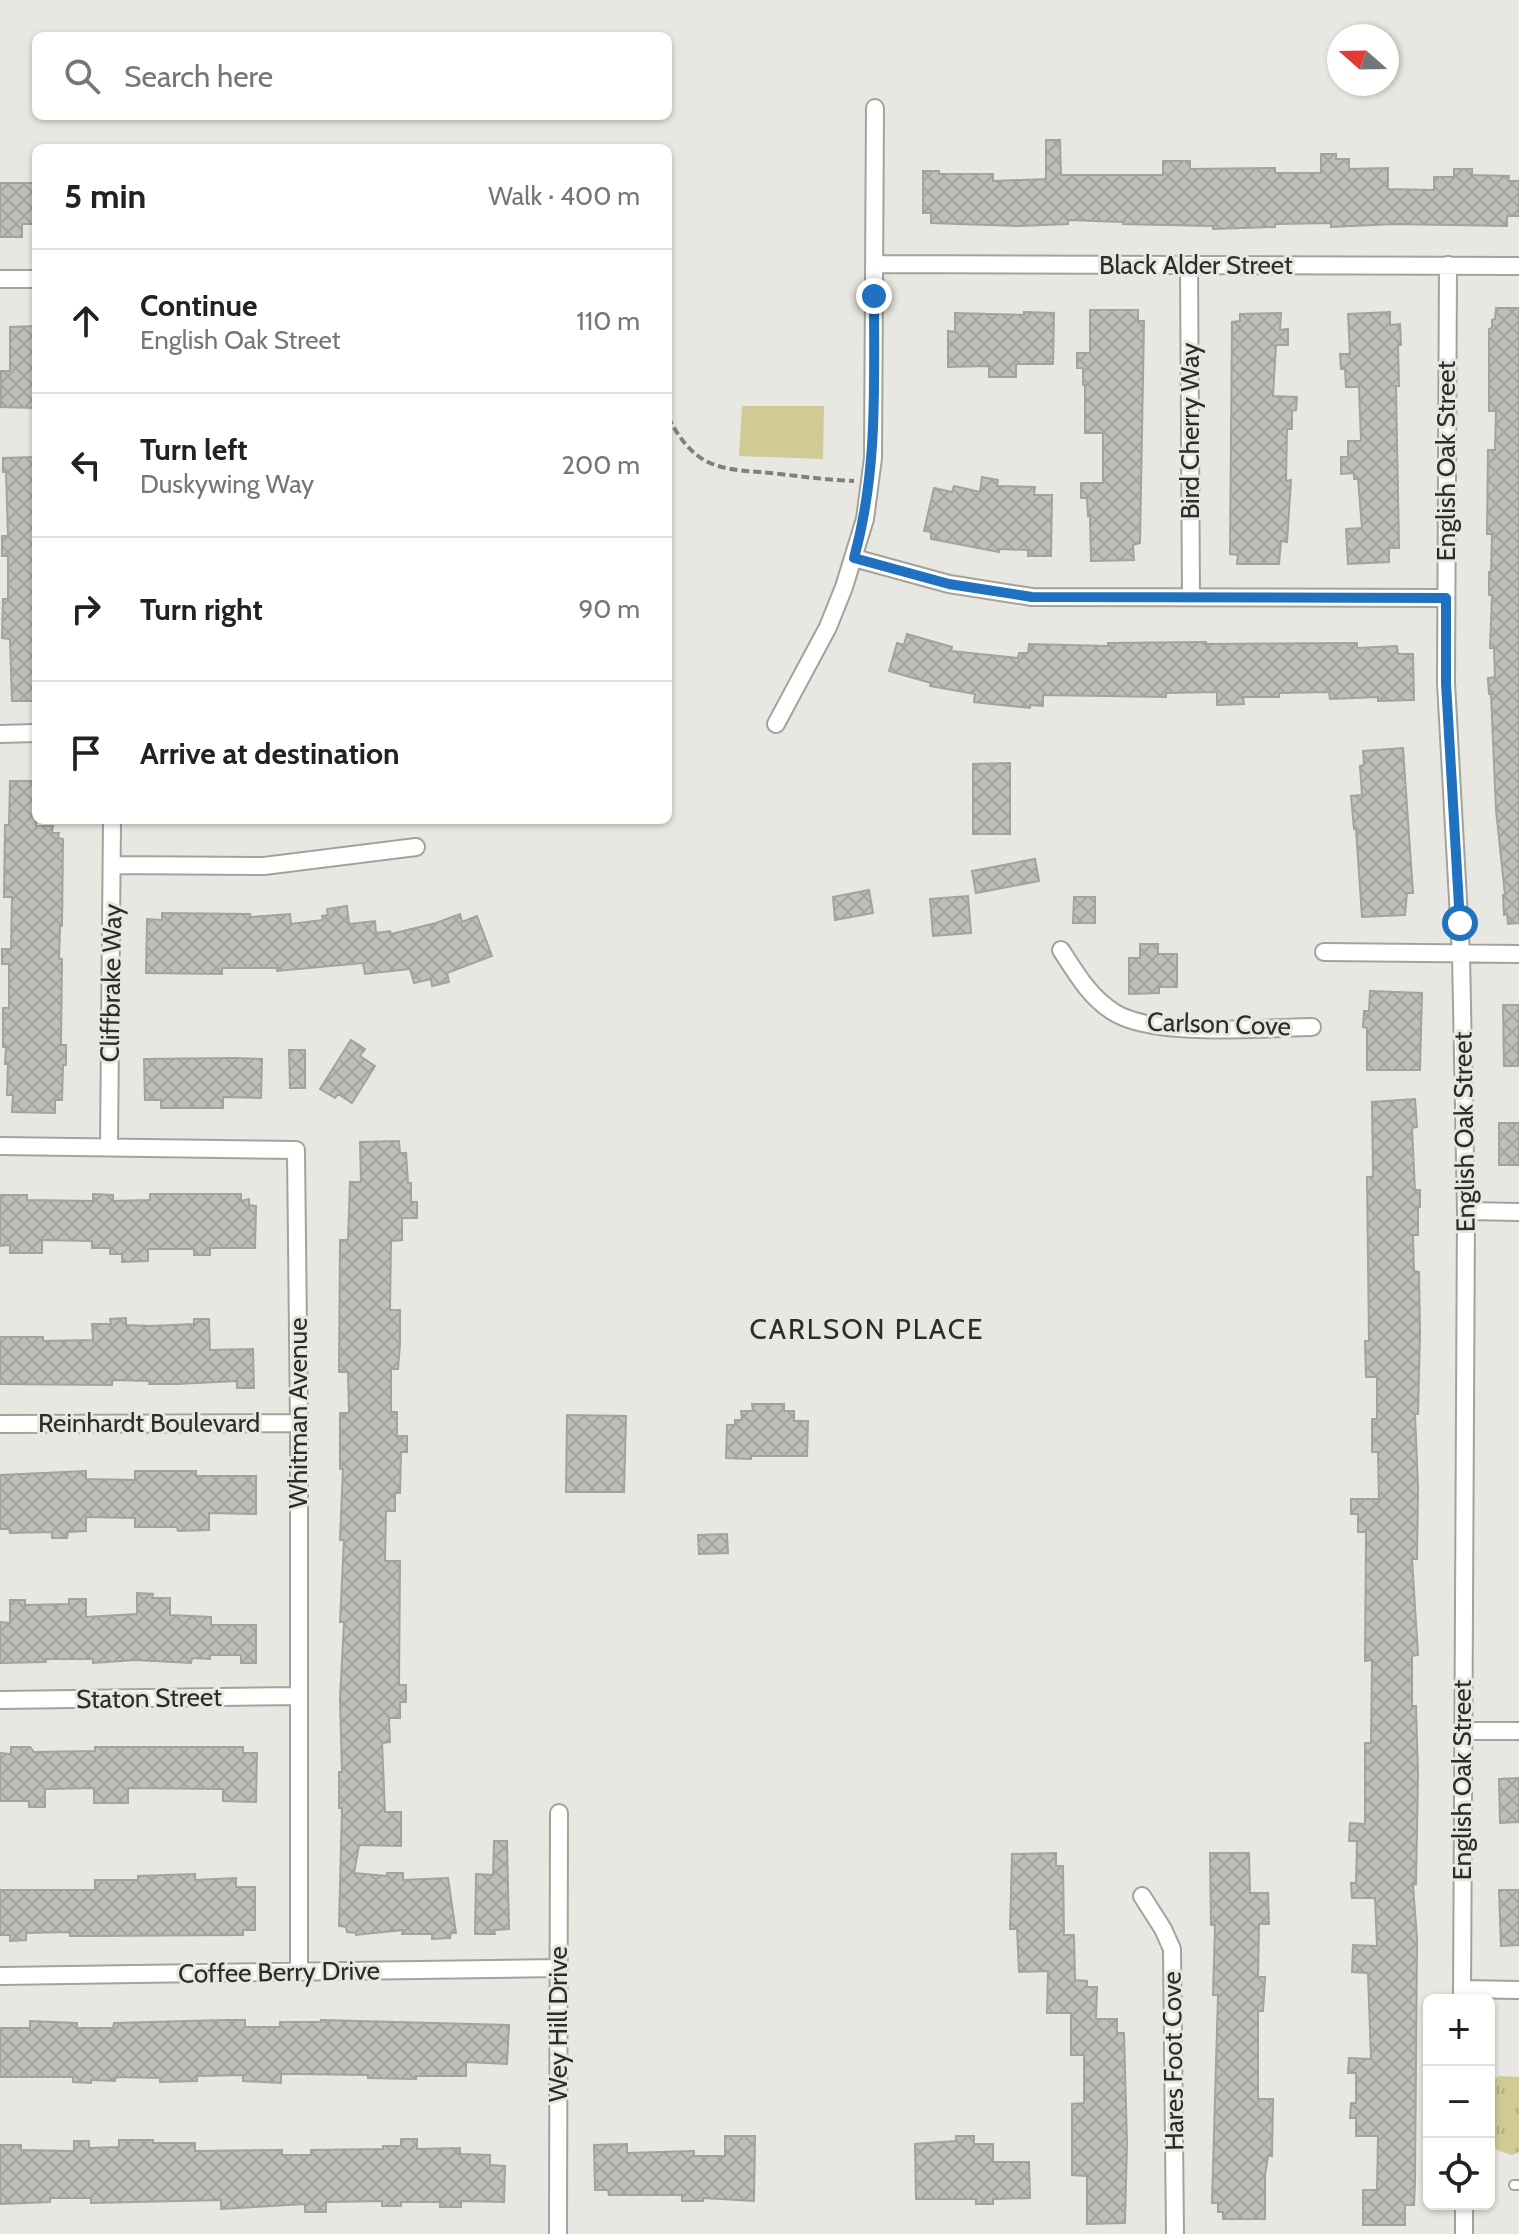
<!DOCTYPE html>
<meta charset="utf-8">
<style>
:root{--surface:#fff;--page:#f6f6f6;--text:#222;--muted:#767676;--line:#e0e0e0}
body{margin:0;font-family:Cabin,sans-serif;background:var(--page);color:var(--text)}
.controls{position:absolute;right:24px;bottom:24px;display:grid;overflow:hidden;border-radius:12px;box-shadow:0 2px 6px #0004}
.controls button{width:72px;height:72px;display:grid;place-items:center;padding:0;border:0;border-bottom:2px solid var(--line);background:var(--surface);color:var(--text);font:40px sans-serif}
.compass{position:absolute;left:1327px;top:24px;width:72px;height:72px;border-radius:50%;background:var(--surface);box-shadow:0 2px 6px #0004;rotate:290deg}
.stop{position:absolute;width:24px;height:24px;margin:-18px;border:6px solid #2072c1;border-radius:50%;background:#fff}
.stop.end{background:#2072c1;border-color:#fff;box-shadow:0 2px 8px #0008}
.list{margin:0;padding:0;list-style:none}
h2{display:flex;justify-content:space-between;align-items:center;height:104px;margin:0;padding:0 32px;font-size:34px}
h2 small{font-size:26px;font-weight:400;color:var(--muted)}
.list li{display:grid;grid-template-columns:52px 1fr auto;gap:24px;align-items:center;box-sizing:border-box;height:144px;padding:0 32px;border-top:2px solid var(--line)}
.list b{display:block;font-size:30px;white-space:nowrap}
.list p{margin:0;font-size:26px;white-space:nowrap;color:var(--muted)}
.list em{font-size:26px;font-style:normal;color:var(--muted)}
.icon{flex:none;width:44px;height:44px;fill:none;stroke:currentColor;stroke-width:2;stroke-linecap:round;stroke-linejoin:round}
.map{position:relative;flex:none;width:1519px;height:2234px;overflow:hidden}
.search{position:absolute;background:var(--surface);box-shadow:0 2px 6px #0004;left:32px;top:32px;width:640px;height:88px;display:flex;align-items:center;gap:20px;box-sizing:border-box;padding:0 28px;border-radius:12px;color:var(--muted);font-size:30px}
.panel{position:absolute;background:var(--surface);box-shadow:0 2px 6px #0004;left:32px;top:144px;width:640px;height:680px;border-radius:12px}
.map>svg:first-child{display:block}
.grass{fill:#d0ca95}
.park{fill:url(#park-tufts)}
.building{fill:url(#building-cross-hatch);stroke:#a3a29c;stroke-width:2}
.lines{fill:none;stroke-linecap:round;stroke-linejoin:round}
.service-casing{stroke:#a3a39d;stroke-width:12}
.minor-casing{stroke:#a3a39d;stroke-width:20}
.path{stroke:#81807c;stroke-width:4;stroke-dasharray:8 4;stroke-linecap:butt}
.service{stroke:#fff;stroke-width:8}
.minor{stroke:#fff;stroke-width:16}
.route{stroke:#2072c1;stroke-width:10}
.labels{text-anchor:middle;stroke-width:6;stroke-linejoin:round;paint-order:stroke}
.street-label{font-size:26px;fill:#2c2c2a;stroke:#e8e7e1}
.neighbourhood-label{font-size:28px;letter-spacing:2px;fill:#2c2c2a;stroke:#e8e7e1}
</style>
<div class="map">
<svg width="1519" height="2234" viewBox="0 0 1519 2234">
<defs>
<pattern id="park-tufts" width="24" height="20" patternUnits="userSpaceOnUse" patternTransform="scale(2)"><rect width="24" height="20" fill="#d0ca95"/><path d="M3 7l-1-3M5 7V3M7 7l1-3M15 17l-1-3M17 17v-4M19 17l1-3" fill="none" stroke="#b3ae81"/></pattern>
<pattern id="building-cross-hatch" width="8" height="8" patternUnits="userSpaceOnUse" patternTransform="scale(2)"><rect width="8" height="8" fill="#bfbeb9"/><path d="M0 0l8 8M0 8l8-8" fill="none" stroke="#a4a39f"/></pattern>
</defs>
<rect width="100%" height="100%" fill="#e8e7e1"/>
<path class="grass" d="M742,406H824L823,459L739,456Z"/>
<path class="park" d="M1499,2076L1519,2077V2152L1512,2155L1497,2150L1489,2141V2083Z"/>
<path class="building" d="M1046,140H1060L1061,175H1163V161H1190V169L1275,168V173H1321V154H1336V159H1349V169L1388,168V189L1434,190V177H1454V169H1472V175L1509,176L1508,181H1519V216H1507V226L1395,224L1331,227V223L1275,224V227L1213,229V226L1123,224L1124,222L1068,220V224L1018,226L931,223V213H923V171H939V174H993V181L1046,179Z
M0,183H36V224H22V237H0Z
M1496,308H1519V923L1508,924L1507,914L1504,915L1503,895H1505L1496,810L1491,694H1489L1488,678L1495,677L1494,648H1490L1492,595H1489V572H1491L1492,534H1487L1488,450H1495L1496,411H1489V329L1492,328V320L1495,319Z
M1090,310H1138V321H1144L1140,543L1133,545L1134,560L1091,561L1090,516H1088L1087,498H1081V483H1103V433H1085V385H1083V368H1077V353H1090Z
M1024,312L1054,313L1053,364H1016V377H989V366L948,367V331L955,332V313L1024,315Z
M1390,312V325L1400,324L1401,345H1398L1399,386H1396L1399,548H1389V562L1348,564L1346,529L1362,528L1358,479H1354V473L1341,474V457H1348V441H1361L1359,387H1346L1345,369H1341L1340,354H1350L1348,314Z
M1281,313L1280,330L1288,329V345H1276L1273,396L1297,397L1296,410L1292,411V429H1287L1286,481L1291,480L1287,542L1281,541L1279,564H1237L1238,555L1230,554L1232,322L1240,321V314Z
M36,326V408L1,407V371H10V327Z
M36,457V701H12L10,639L2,638L3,599H8V556H2V536H8L6,472H3V458Z
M982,477L998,480L997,486L1035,487L1034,495H1052L1051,556H1028V550L999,549V552L931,539V532L924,531L934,488L952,492L954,486L980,492Z
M907,634L952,647L951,651L1018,658L1019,653H1028L1029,644L1108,646V643L1206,642V644L1357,643V648L1397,646L1398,654H1413L1414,700L1378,701V697L1330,699L1329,692L1279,693V697H1243L1244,704L1217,705V692L1166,693V697L1043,695V706L1030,705V708L974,702L975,694L930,686L931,683L889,671L897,643L904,645Z
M1403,748L1413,893H1407L1405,915L1362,917L1356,829H1354L1351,796L1362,795L1360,766L1364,765L1363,751Z
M1010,763V834H973V764Z
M10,781H36V826H53L52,833H59L58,838L63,839L62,926H60L59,959H62L61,1045H66V1065H63L62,1100H55V1113L12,1112L13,1095H7L8,1064H5L6,1047H3V1008H9V964H2V949H11L12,897H4L5,825H9Z
M1035,859L1039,881L976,893L972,871Z
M869,890L873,913L835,920L833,897Z
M968,896L971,933L933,936L930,899Z
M1074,897H1095V923H1073Z
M347,906L349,924L375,921L376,933L390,931L391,934L436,923L460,914L462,922L477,916L492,956L447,973L449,982L432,986L431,979L414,983L410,969L365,974L363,963L277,971V968H222V974L146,973L147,919L162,920V913L250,914V917L290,914L291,924L323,920L322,916L328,915L327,909Z
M1140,944H1158V954H1177V987H1159V993L1129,994V958H1140Z
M1370,991L1422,993L1420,1070H1367V1028L1363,1027L1364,1011H1369Z
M1503,1005H1519L1518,1066H1504Z
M351,1040L365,1049L360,1056L375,1066L352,1103L338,1094L335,1098L320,1089Z
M289,1050H305V1088H290Z
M233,1058L262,1059L261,1098L223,1097V1108H161V1100H145L144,1059Z
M1415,1099L1417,1127L1412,1128L1415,1190H1420V1207H1418V1235H1413L1414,1271L1419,1272L1420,1333L1418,1414H1415L1418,1488L1417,1559H1412L1418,1655L1412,1656V1706H1416L1418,1774L1416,1884L1413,1885L1417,1939L1415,2183L1414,2205H1405V2225H1363V2190H1377L1378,2136H1356V2118H1350L1351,2103H1356V2073H1348L1349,2058L1371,2059L1368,1973L1352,1972L1353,1945L1377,1946L1375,1898H1352L1351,1883H1356L1357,1841H1349L1350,1823L1365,1824V1743H1371L1372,1660L1365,1661L1366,1532H1358V1514H1351V1499H1379L1378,1452H1372V1419H1377V1377H1366L1365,1341H1369L1367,1177H1373L1372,1102Z
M1499,1123H1519V1165H1499Z
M399,1141L400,1153H406L408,1183H411V1202H417V1218H402V1240L391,1241L390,1310H400V1344L398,1369H391V1412H397V1436H407V1452H401L400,1493H395V1511H386L385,1561H400L399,1685H406V1702H400V1718H389L390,1742L382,1743L385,1812H401V1846L359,1845L354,1873L387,1876V1873H403V1880L448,1878L456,1933H451L450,1938L432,1939V1934H402L403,1930L356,1935V1933L347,1932L346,1927L339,1926L342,1808H339V1772H342L340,1699L344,1622H340L344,1540H340L343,1469H340V1413H349L348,1372H339L340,1240H348L350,1182H361L360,1142Z
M93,1194L113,1195V1201L150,1200V1194H241V1201L249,1199V1205L256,1206L255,1248H210V1255H194V1249H148V1261L122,1262V1254H110V1248H92V1241L42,1240V1253H10V1245L0,1246V1195H27V1200L93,1201Z
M126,1318V1325L150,1326L194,1324V1319H209L210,1350L253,1349L254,1388H237V1381L177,1384H149L150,1381L112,1380V1385L0,1384V1337H43V1341L93,1340L92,1324H111L110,1319Z
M752,1404H784V1411H794V1421H808L807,1456H751V1459L726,1458L727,1425H735V1420H742L741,1411H753Z
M567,1415L626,1416L624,1492H566Z
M86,1471V1479L135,1480V1471H196V1476H256V1514L209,1513V1530L178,1531L177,1527H135V1518L86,1517V1531L68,1532L67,1538H52V1532L10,1533L9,1529H0V1475Z
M727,1534L728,1553L699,1554L698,1535Z
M137,1593L153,1594L152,1598H170V1615L211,1617V1625H256V1663H241V1655H210V1659L192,1658L191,1663L136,1660L93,1663V1659H46V1662L0,1663V1622L10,1623V1600H25V1605L69,1604V1599H86V1617L137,1614Z
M11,1747H30L34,1752L95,1751V1747H243V1753H257L256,1802L223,1801V1789L128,1788V1803H94V1788L45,1789V1807H29V1801H0V1753L11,1754Z
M1519,1778V1822L1500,1823L1499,1779Z
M494,1841H507L509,1929L494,1930L495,1934H475L476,1874L493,1875Z
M1056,1853V1866H1063L1064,1935H1074L1075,1980L1087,1981V1987H1097L1096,2019H1117V2033H1124L1127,2143L1125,2223L1087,2224V2176L1072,2175V2104L1084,2103V2055H1071V2013H1047L1048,1971L1019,1972L1017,1929H1010L1012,1854Z
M1210,1853H1249L1250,1893H1268L1269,1924H1259L1258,1977H1265L1263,2011H1258V2099H1273L1272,2156H1268L1265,2175V2219H1223V2212H1218V2203H1212L1218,1995H1213L1215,1925H1211Z
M195,1874V1880L236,1878V1887H255V1930H243V1935L86,1936H70V1932L26,1933V1940L10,1941V1935H0V1890H95V1880H138V1876Z
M1499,1890H1519V1945L1501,1946Z
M225,2020H245V2027H280V2022H321V2020L509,2025L507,2064L466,2062V2076H416V2079L368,2078V2075L299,2074H281V2083L243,2081V2075L197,2076V2081L160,2082V2078L116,2077L115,2081L91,2080V2083L73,2082V2077H0V2028H30V2021L77,2023V2028H113L114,2023Z
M725,2136H755L754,2201L703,2198V2201H682V2195H609L608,2190H595L594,2145L627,2144V2153L694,2151V2156H725Z
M956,2136H974V2144H993V2162H1029L1030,2198L993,2199V2204H976V2199H916L915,2144L956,2141Z
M401,2139H417V2149L460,2148V2154L490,2155V2165L505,2166L504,2202L461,2201V2207H440V2202H401V2206H382V2201L326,2202V2212H305V2204L221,2209V2200L91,2203V2198H50V2202L1,2204L0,2198V2145H21V2150L74,2151V2141H89V2148L119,2147V2140H153V2143H195V2151L282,2150V2155H311V2150L383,2149V2146H401Z"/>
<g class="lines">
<g class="service-casing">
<path id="service" d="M1514,2185H1519"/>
</g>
<g class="minor-casing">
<path id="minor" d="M874,264L1519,266
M1189,265L1191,597
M1448,265L1446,683L1461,954L1466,1211L1462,2000
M0,279H36
M854,558L949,584L1032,597L1446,598
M776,724L828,627L844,587L865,519L873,458L875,108
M0,734L36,733
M112,865L264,866L416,847
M1061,950C1076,973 1089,996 1112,1011C1151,1038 1262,1028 1312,1027
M1324,952L1519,954
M0,1146L296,1150L299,1423V1972
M109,1146L112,820
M1466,1211L1519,1212
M0,1424L299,1423
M0,1700L298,1696
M1462,1731H1519
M1142,1896L1163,1929L1172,1949L1175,2234
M0,1976L558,1968
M1462,1989L1519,1990
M1464,2204V2234
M558,2234L559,1813"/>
</g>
<path class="path" d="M668,417C698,474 723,468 780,474C805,477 829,480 854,481"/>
<use href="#service" class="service"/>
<use href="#minor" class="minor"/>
</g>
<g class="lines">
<path class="route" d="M874,296C874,386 878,471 854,558L949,584L1032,597L1446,598V683L1460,923"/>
</g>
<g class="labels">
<g class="street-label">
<text x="1196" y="274">Black Alder Street</text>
<text transform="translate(1190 431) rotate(-90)" y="9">Bird Cherry Way</text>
<text transform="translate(1446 461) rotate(-90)" y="9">English Oak Street</text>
<text transform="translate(111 983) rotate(-89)" y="9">Cliffbrake Way</text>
<text transform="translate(1219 1024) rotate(2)" y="9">Carlson Cove</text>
<text transform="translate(1464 1132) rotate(-91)" y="9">English Oak Street</text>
<text transform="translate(298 1413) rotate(-90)" y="9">Whitman Avenue</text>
<text x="149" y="1432">Reinhardt Boulevard</text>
<text transform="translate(149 1698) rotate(-1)" y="9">Staton Street</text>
<text transform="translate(1462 1780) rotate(-90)" y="9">English Oak Street</text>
<text transform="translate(279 1972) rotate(-1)" y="9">Coffee Berry Drive</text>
<text transform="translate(558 2024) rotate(-90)" y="9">Wey Hill Drive</text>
<text transform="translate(1173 2061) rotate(-91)" y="9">Hares Foot Cove</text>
</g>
<g class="neighbourhood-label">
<text x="867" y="1339">CARLSON PLACE</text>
</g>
</g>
</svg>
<div class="controls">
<button>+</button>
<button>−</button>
<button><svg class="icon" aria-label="locate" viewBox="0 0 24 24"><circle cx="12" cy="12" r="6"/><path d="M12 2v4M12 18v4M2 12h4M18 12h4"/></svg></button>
</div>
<svg class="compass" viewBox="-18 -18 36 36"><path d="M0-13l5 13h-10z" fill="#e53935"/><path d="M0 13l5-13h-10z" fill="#767676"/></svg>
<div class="stop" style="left:1460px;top:923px"></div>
<div class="stop end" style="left:874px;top:296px"></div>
<div class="search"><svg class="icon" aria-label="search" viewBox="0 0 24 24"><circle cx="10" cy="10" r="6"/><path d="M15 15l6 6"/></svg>Search here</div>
<section class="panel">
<h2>5 min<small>Walk · 400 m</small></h2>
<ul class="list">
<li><svg class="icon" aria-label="ahead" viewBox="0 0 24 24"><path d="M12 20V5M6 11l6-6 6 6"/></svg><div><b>Continue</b><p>English Oak Street</p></div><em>110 m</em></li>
<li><svg class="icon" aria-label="left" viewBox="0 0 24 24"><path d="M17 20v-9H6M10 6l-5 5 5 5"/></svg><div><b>Turn left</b><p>Duskywing Way</p></div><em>200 m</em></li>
<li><svg class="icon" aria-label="right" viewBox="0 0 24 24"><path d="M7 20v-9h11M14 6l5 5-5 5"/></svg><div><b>Turn right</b></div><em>90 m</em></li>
<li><svg class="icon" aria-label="arrive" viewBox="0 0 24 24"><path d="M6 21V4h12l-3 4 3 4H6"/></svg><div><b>Arrive at destination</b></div></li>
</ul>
</section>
</div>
